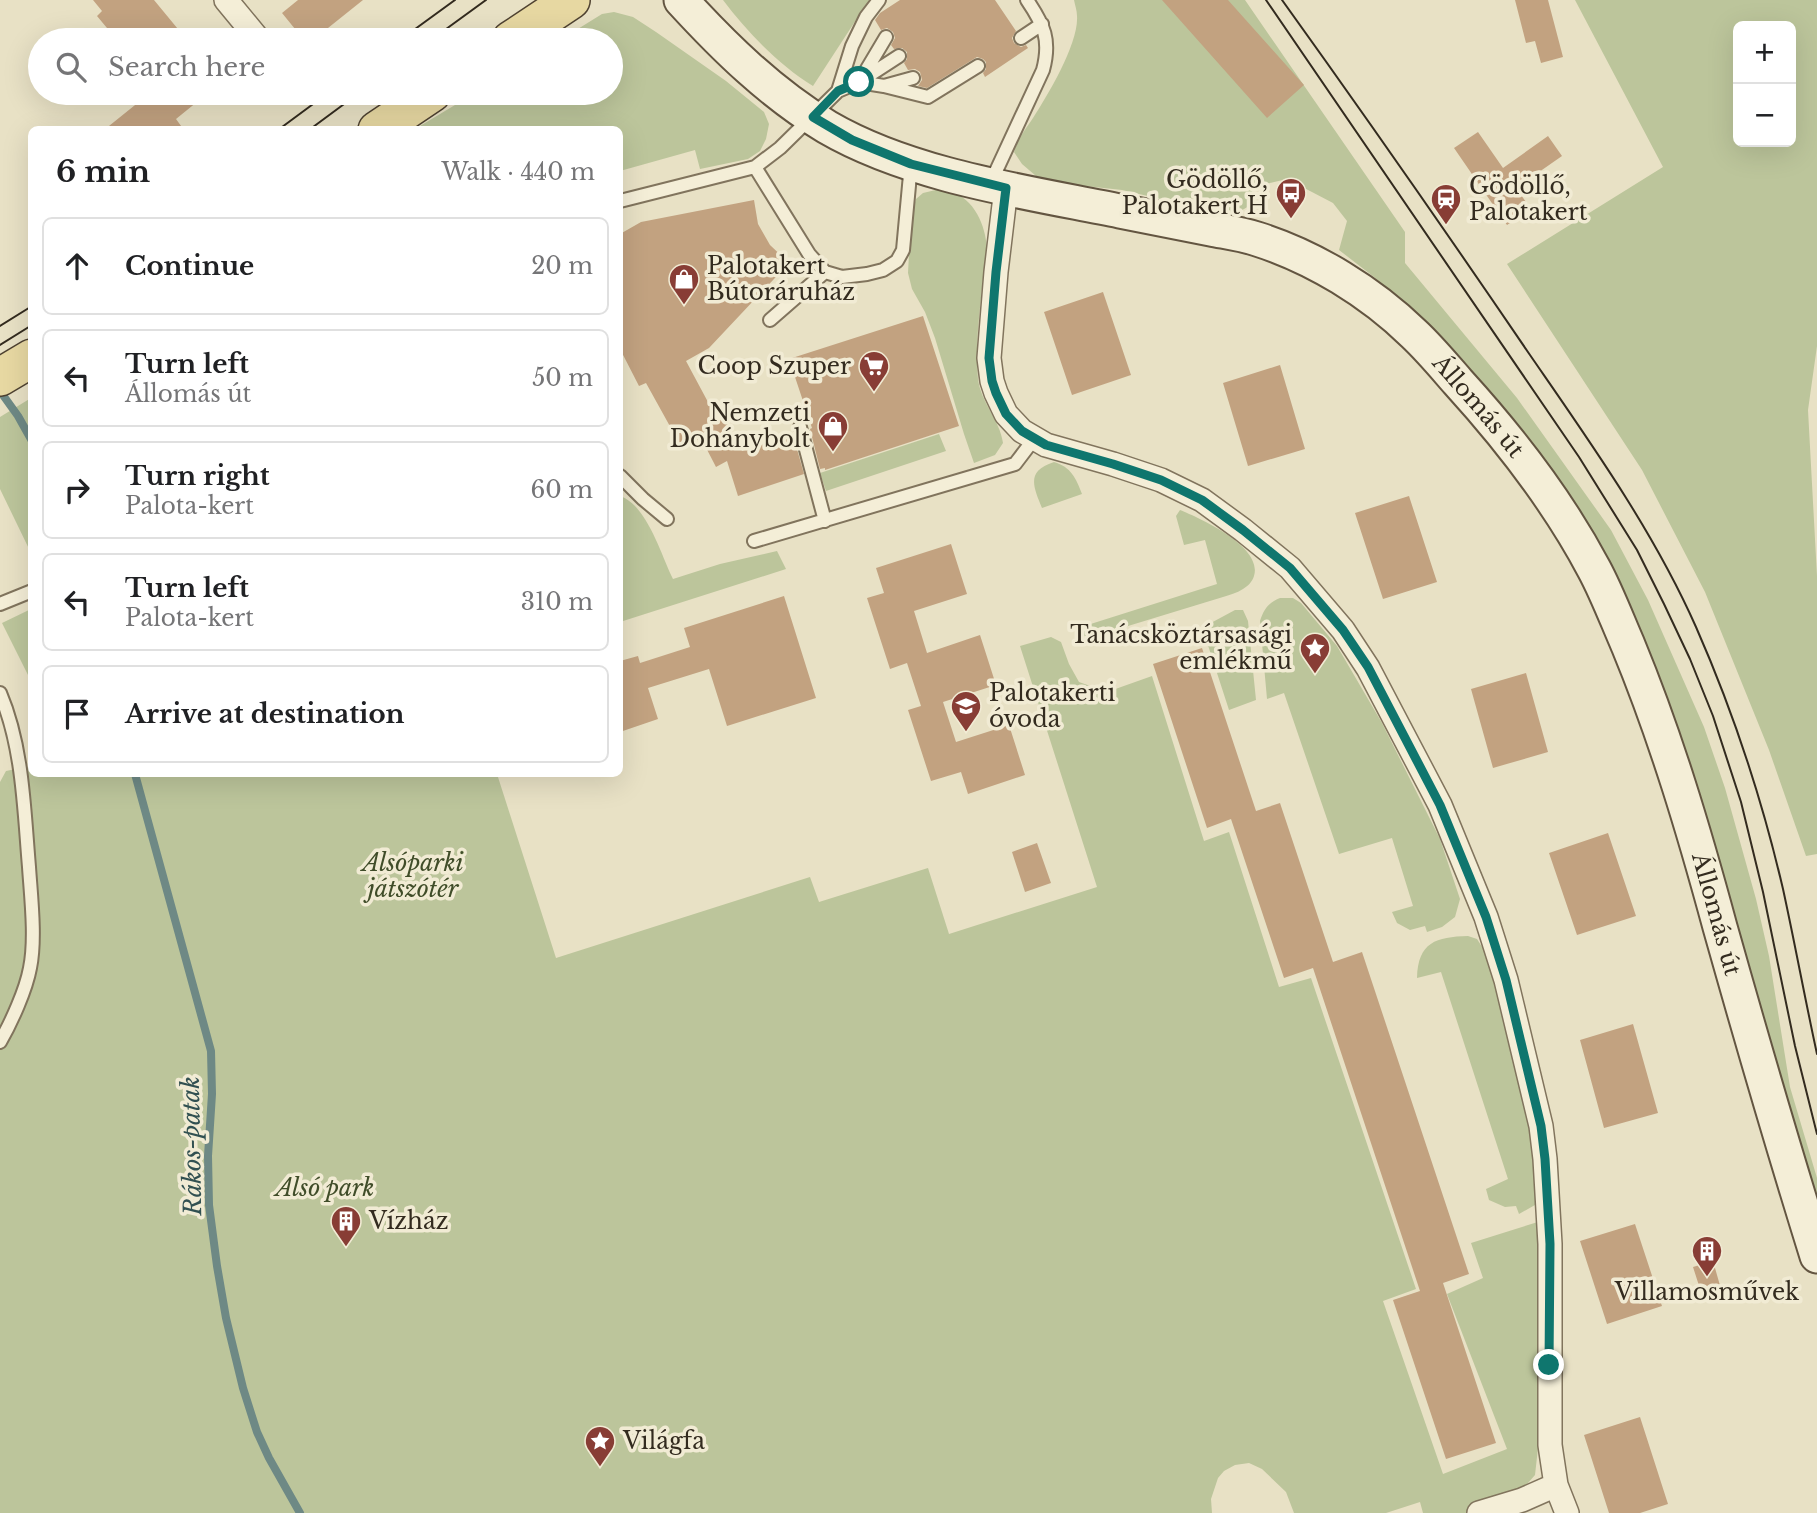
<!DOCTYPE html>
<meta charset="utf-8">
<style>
:root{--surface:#fff;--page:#f6f6f6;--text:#202124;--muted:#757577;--line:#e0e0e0}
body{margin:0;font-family:"Libre Baskerville",serif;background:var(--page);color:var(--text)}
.controls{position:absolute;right:21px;top:21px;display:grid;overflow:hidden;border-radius:10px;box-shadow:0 7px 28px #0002}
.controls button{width:63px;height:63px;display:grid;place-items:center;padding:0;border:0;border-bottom:2px solid var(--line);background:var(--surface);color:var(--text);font:35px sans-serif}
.stop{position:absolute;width:21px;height:21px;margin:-16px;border:5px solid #0f766e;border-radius:50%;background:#fff}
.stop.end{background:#0f766e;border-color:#fff;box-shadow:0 2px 7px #0008}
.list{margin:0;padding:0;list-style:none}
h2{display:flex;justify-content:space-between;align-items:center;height:91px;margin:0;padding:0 28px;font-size:30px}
h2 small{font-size:23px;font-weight:400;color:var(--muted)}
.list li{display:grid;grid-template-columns:46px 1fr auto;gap:21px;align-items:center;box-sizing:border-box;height:98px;margin:0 14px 14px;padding:0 14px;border:2px solid var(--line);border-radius:10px}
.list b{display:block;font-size:26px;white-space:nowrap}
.list p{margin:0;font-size:23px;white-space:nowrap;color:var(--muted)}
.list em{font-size:23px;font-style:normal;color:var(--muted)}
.icon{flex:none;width:38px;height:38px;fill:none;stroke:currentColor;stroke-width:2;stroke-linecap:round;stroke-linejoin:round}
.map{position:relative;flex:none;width:1817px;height:1513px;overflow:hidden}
.search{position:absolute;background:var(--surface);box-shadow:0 7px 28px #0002;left:28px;top:28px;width:595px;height:77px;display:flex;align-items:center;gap:18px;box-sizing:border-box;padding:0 24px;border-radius:38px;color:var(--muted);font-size:26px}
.panel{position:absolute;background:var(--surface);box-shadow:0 7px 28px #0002;left:28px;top:126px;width:595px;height:651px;border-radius:10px}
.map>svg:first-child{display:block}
.green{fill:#bcc59b;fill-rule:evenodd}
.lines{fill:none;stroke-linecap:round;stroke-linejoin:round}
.stream{stroke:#6e8985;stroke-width:8}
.building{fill:#c2a280}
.lane-casing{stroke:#81745d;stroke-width:16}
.street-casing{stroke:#81745d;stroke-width:26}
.secondary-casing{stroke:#635541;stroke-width:37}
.primary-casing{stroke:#4f4231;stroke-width:40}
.lane{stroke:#f4eed7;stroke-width:12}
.street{stroke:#f4eed7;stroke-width:23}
.secondary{stroke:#f4eed7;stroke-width:33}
.primary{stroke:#e7d8a2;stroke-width:37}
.tram{stroke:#332b1f;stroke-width:2}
.route{stroke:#0f766e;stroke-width:9}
.labels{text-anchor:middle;stroke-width:7;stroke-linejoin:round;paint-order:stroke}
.poi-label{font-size:23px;fill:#332b1f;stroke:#f1ebd4;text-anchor:start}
.street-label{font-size:23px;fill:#332b1f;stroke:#f1ebd4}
.park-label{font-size:23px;font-style:italic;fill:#404d29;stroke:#f1ebd4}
.water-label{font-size:24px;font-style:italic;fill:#315051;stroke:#f1ebd4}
</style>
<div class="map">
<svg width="1817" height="1513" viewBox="0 0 1817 1513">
<rect width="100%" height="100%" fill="#e8e1c5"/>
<path class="green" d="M723,0H869L813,86C779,65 747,32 723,0Z
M1074,0H1245L1405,232V263L1517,398L1611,530L1648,600L1704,727L1725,788L1756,899L1769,956L1790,1087L1817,1178V1216L1650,661L1404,304L1374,277L1339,250L1347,221L1333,203L1287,179L1253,187L1249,206L1234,215L1199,208L1122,190L1048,182L1036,176L1022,164L1014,152C1018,138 1025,130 1033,118C1048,95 1079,43 1077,16C1077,11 1075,5 1074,0Z
M1575,0H1817V346L1808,410L1817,576V854L1806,856L1769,750L1705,592L1642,470L1507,264L1663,167ZM1738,26H1791V142H1738Z
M614,12L633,17L656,32L726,81L764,112L769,124L766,139L760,151L748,159L700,169L695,150L620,171V130L415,129L475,93H611V40H560L602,14Z
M940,189C945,190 951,191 955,193C978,203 988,233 987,256C986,267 983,278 982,288C979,318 975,350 978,379C981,403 1000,420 1003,443L995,455L974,463L964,434L935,338L925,312L912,289L908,273L911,216L916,199L923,193Z
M31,398V553L0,489V417Z
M939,434L946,451L826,491L820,473Z
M1054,462C1071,467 1076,478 1082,494L1042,508C1033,486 1026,471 1054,462Z
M620,496C647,505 661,555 673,579L720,564L777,551L786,569L620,622Z
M1180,510C1202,519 1263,547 1254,576C1252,582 1248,586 1243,589C1237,593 1229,595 1223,597L1092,637L1084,636L1078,628L1217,584L1205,540L1184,545L1176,516Z
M1280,598H1293L1301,603L1337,646L1382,723L1440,839L1460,899L1455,917L1442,927L1427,932L1425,926L1410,930L1397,923L1392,912L1413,906L1392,838L1339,854L1284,693L1267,699L1260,621C1264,609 1268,603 1280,598Z
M31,609V681L2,623Z
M1235,610H1243L1248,621L1256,700L1229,710L1204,633L1209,624Z
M1051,637L1061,642L1069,664L1079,682L1107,692L1152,676L1204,841L1229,832L1279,987L1311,978L1416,1289L1383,1301L1443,1474L1507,1449L1447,1294L1483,1278L1471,1243L1541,1221L1540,1281L1537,1327L1539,1439L1535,1475L1521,1491L1470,1513H1423L1420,1502L1386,1513H1294L1286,1492L1262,1469L1249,1463L1235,1465L1224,1471L1218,1478L1211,1499L1212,1513H0V782L6,771L31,766L32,774H497L556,958L810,877L819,902L928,868L949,934L1097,887L1020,646Z
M1468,936L1477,939L1486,953L1526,1103L1538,1178L1535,1205L1519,1214L1516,1206L1505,1207L1489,1200L1486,1189L1508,1179L1441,972L1417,978C1418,942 1436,937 1468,936Z"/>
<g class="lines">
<path class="stream" d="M0,391L18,416L32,441
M135,774L211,1051L212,1094L208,1156L209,1205L217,1266L226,1318L243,1388L257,1432L269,1458L300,1513"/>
</g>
<path class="building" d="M93,0H154L187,40H117L97,16L102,11Z
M298,0H363L313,40H304L282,13Z
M900,0H995L1016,31L1012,38L1014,43L1021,47L1026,45L1028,48L985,77L983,73L986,69V62L983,59L977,57L927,88L918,86L922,80L920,72L915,69L908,70L904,63L907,59V52L902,48L894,49L891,45L895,38L893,32L887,28L881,30L875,20L880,13Z
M1162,0H1228L1304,85L1267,118Z
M1515,0H1548L1563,57L1541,63L1535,41L1526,43Z
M150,93H208L176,119L184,130H104Z
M1478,132L1503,168L1548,136L1562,156L1516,188L1531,209L1507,225L1454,148Z
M754,200L758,224L770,245L789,263L709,348L686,361L716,417L723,414L742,451L793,435L804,474L738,496L727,461L716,467L701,438L682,448L646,383L639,386L620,349V234L641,222Z
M1103,292L1131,375L1072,395L1044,312Z
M923,316L959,426L825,470V468L820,469L810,429L812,428L789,359Z
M1280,365L1305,449L1248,466L1223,383Z
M1409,496L1437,582L1383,599L1355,513Z
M951,544L967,594L914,611L927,653L980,635L996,685L943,702L956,742L1009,725L1025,775L968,794L961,772L931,781L908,710L921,706L907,663L890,669L867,598L884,593L876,568Z
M784,596L816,698L727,726L709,669L648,688L658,719L620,732V661L638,656L640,663L690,647L684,628Z
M1202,648L1256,811L1280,803L1333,962L1362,952L1469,1274L1443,1283L1496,1443L1446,1459L1393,1300L1420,1291L1313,968L1284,978L1231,819L1207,828L1153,664Z
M1526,673L1548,752L1493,768L1471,689Z
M1608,833L1636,916L1577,935L1549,853Z
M1037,843L1051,883L1025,892L1012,852Z
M1633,1024L1658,1113L1604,1128L1580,1040Z
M1635,1224L1662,1306L1607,1324L1580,1241Z
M1713,1261L1721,1289L1702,1295L1693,1267Z
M1640,1417L1668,1504L1640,1513H1609L1584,1435Z"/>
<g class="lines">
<g class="lane-casing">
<path id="lane" d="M1021,38L1042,24
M861,79L886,37
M859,82L884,86L913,78
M884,86L928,97L978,66
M838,91L859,82L899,56
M755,167L809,254L825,272L842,277L867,274L883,270L897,261L903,250L911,164
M991,182L1043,70C1051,40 1044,25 1027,0
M620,201L755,167L780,148L838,91L852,46L866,17L879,0
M770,320L825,272
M800,427L825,521
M620,476L643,499L667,519
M754,541L1015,464L1034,439
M0,604L32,591
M0,693C23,747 24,809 29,867C31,897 36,939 30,968C26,990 11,1023 0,1042"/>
</g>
<g class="street-casing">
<path id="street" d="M226,0L259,40
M1006,188L996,272L989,358L992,381L996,393L1006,414L1022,431L1046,445L1113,464L1161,480L1202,500L1243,530L1290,568L1343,630L1368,668L1440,805L1486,917L1506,980L1541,1126L1545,1159L1550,1244V1445L1556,1485L1567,1513
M1479,1513L1522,1500L1556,1485"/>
</g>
<g class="secondary-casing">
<g id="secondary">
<path id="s1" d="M681,0C725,48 771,93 827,127C911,176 1026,192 1120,211C1151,217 1181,223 1211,229C1226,232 1242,234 1257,239C1314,257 1371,292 1414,334C1430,349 1444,366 1458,382C1509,438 1558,501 1594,569C1607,593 1617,620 1628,645C1666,737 1694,831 1720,927C1751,1037 1783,1147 1817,1256"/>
</g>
</g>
<g class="primary-casing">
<path id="primary" d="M511,40L571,0
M377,130L432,93
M0,377L32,358"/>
</g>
<use href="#lane" class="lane"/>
<use href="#street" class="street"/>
<use href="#secondary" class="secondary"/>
<use href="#primary" class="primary"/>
<path class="tram" d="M1266,0L1579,457L1637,550L1664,604L1690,659L1713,716L1741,802L1763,892L1795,1046L1817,1134
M1282,0C1366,117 1449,236 1530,355C1590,442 1653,530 1696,627C1733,711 1762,799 1783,889C1795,944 1805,999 1817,1054
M400,40L455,0
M431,40L486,0
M278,130L328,93
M309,130L359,93
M0,326L32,306
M0,345L32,325"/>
</g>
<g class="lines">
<path class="route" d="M859,82L838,91L813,117L852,140L911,164L1006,188L996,272L989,358L992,381L996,393L1006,414L1022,431L1046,445L1113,464L1161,480L1202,500L1243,530L1290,568L1343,630L1368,667L1440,805L1486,917L1506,980L1541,1126L1545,1159L1550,1244L1549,1365"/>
</g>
<defs>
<g id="bus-pin" transform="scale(1.575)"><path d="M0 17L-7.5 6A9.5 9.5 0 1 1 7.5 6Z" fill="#883d35" stroke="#f1ebd4"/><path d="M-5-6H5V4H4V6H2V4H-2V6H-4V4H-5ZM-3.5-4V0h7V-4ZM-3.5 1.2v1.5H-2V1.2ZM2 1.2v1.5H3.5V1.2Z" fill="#fff"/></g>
<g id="station-pin" transform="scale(1.575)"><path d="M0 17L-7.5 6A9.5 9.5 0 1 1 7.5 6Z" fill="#883d35" stroke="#f1ebd4"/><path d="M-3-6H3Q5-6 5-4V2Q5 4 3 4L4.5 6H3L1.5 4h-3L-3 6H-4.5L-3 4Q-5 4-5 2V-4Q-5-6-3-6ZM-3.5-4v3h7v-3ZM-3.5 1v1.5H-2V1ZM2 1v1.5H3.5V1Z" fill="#fff"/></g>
<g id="shop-pin" transform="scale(1.575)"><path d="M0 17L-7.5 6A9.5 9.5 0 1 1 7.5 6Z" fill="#883d35" stroke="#f1ebd4"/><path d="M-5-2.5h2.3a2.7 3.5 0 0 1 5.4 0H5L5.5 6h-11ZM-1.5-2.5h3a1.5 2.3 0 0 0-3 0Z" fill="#fff"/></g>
<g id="supermarket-pin" transform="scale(1.575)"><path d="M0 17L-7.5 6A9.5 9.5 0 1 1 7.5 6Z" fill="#883d35" stroke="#f1ebd4"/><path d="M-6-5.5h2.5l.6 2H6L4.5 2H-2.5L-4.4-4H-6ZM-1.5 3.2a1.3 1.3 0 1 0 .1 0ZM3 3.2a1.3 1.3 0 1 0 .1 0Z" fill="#fff"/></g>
<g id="sight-pin" transform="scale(1.575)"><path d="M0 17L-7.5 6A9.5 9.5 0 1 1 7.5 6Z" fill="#883d35" stroke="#f1ebd4"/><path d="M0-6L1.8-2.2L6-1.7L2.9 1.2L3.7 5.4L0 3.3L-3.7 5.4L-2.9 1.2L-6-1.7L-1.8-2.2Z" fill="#fff"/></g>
<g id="school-pin" transform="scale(1.575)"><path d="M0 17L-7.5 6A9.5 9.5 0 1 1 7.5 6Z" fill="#883d35" stroke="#f1ebd4"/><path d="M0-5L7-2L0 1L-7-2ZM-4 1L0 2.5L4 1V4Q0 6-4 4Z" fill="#fff"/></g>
<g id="building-pin" transform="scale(1.575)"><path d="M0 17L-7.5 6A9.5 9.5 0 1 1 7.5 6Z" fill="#883d35" stroke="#f1ebd4"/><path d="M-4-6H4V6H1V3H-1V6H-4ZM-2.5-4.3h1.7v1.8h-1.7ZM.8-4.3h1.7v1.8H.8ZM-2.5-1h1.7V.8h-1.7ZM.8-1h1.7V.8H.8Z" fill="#fff"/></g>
</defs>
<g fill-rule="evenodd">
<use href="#bus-pin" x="1291" y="193"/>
<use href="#station-pin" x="1446" y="199"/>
<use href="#shop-pin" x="684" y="279"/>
<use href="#supermarket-pin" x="874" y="366"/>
<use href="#shop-pin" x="833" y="426"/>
<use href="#sight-pin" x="1315" y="648"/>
<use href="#school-pin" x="966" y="706"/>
<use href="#building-pin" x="346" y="1221"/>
<use href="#building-pin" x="1707" y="1251"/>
<use href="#sight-pin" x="600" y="1441"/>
</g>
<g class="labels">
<g class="poi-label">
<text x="1268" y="188" text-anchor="end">Gödöllő,<tspan x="1268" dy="26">Palotakert H</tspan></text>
<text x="1469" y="194">Gödöllő,<tspan x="1469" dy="26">Palotakert</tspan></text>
<text x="707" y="274">Palotakert<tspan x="707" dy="26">Bútoráruház</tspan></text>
<text x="851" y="374" text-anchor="end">Coop Szuper</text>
<text x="810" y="421" text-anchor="end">Nemzeti<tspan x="810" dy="26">Dohánybolt</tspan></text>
<text x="1292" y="643" text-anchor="end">Tanácsköztársasági<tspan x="1292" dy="26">emlékmű</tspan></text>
<text x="989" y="701">Palotakerti<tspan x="989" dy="26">óvoda</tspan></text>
<text x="369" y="1229">Vízház</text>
<text x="1707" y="1300" text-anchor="middle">Villamosművek</text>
<text x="623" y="1449">Világfa</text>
</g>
<g class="street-label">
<text dy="8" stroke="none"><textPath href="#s1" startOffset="922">Állomás út</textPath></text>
<text dy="8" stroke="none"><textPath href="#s1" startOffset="1489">Állomás út</textPath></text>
</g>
<g class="park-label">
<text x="413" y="871">Alsóparki<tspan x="413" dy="26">játszótér</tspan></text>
<text x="325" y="1196">Alsó park</text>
</g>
<g class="water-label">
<text transform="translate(192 1146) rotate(-91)" y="8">Rákos-patak</text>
</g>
</g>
</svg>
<div class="controls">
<button>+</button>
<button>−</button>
</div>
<div class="stop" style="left:859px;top:82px"></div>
<div class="stop end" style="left:1549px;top:1365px"></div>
<div class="search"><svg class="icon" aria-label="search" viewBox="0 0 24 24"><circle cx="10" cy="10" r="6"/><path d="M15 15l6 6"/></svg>Search here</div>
<section class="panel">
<h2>6 min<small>Walk · 440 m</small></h2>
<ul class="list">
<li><svg class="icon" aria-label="ahead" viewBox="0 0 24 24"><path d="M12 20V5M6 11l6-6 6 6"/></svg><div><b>Continue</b></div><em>20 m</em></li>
<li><svg class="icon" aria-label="left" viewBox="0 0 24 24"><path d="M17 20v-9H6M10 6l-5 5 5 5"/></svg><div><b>Turn left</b><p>Állomás út</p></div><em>50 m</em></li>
<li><svg class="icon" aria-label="right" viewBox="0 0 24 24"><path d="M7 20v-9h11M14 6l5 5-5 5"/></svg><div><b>Turn right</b><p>Palota-kert</p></div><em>60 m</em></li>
<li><svg class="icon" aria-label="left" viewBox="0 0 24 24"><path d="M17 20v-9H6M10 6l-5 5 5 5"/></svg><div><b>Turn left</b><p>Palota-kert</p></div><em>310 m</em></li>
<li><svg class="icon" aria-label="arrive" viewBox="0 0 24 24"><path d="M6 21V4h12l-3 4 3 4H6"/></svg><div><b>Arrive at destination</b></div></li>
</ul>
</section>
</div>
